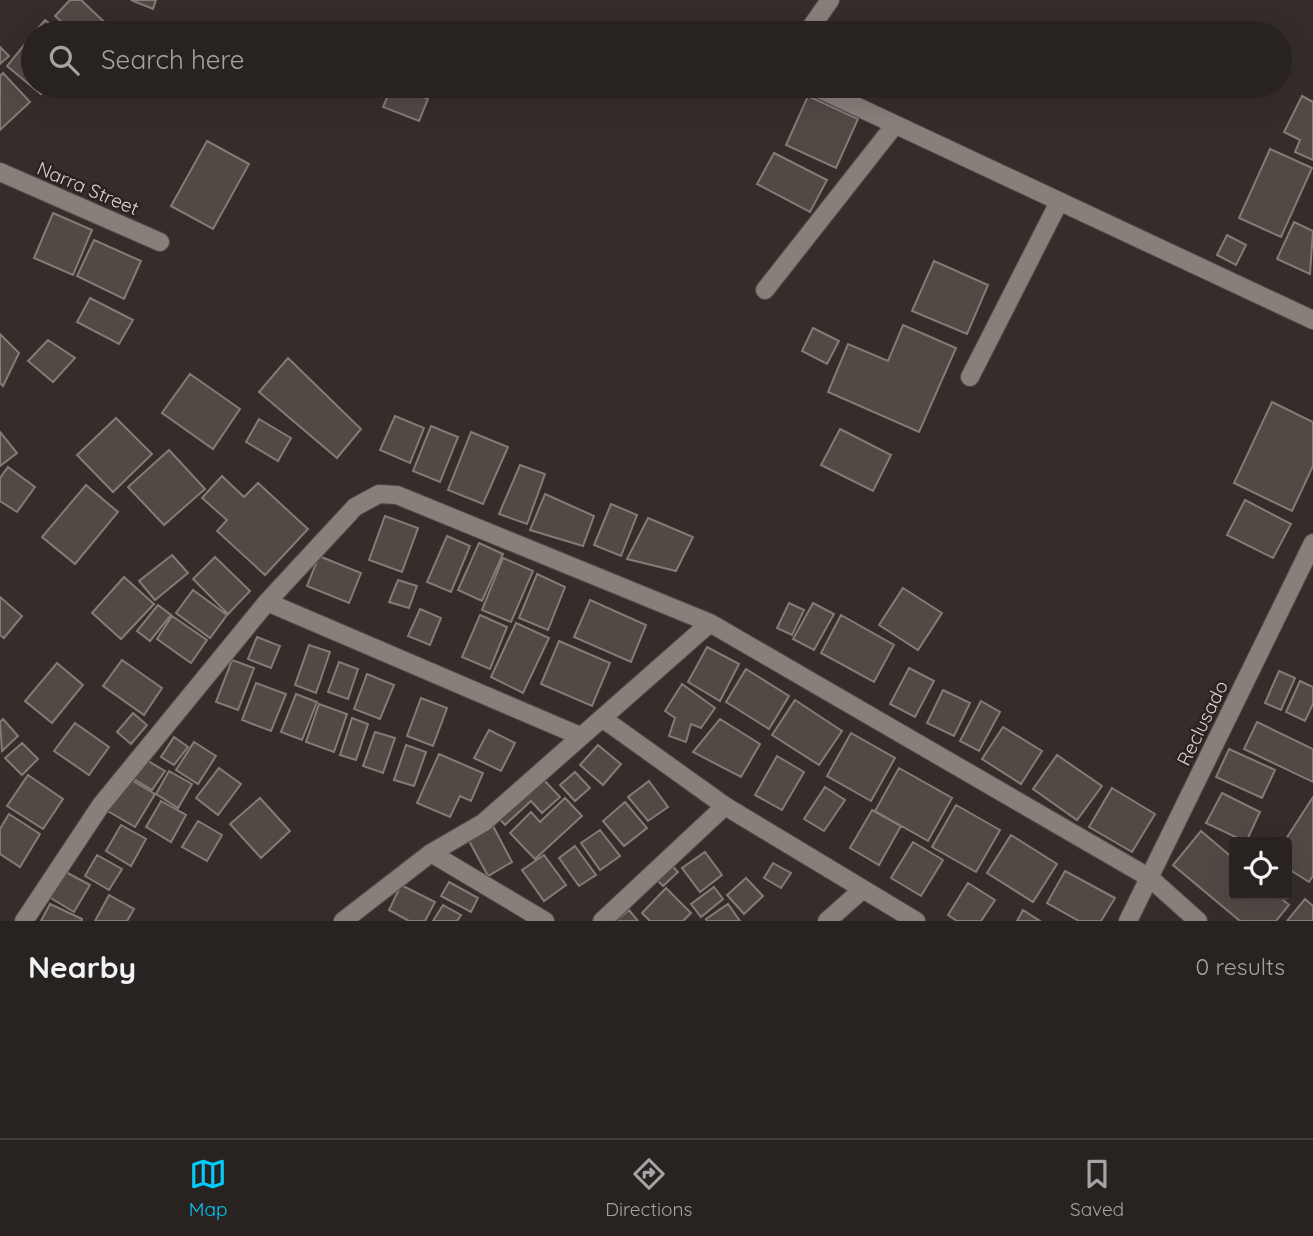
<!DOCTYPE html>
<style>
:root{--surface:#282220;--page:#342f2d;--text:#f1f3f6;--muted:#a5a4a5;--line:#443f3e;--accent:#04cbf9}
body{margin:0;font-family:Quicksand,sans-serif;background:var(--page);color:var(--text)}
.controls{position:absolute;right:21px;bottom:21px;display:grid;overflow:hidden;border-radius:7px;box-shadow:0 7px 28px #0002}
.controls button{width:63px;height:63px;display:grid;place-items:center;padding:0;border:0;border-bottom:2px solid var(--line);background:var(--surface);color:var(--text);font:35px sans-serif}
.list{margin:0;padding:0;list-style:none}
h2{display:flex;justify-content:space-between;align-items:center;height:91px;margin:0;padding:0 28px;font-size:30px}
h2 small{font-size:23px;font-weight:400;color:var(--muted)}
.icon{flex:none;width:38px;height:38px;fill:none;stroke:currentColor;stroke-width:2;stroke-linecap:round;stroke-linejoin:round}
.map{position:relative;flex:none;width:1313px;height:921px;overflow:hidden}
.search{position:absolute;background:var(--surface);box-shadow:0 7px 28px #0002;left:21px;right:21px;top:21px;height:77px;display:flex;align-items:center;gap:18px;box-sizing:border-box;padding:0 24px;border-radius:38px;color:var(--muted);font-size:26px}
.sheet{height:217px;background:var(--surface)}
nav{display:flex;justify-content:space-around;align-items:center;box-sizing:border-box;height:98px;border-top:2px solid var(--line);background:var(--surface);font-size:19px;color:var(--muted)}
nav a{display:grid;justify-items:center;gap:4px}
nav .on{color:var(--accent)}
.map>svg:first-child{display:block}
.building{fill:#524945;stroke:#847b77;stroke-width:2}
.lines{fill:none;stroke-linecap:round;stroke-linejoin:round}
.minor-casing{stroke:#524b49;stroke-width:20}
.minor{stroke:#887f7b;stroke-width:18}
.labels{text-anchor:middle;stroke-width:5;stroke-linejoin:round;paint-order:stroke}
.street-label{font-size:19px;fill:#dbd6d4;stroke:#2b2320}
</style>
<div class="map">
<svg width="1313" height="921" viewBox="0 0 1313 921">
<rect width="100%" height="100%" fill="#352d2a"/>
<path class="building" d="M70,0H81L116,33H74L55,16Z
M131,0H156L153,9Z
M45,20L62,33H34Z
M33,34V86H48L41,94L7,66Z
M0,47L9,56L0,64Z
M3,73L30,102L0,130V76Z
M392,86L428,99L419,121L383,107Z
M808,96L858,119L836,168L786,145Z
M1302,96L1313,102V160L1295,152L1300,140L1284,132Z
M207,141L249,164L213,229L171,206Z
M1270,149L1312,168L1281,237L1239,218Z
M774,153L827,180L810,212L757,184Z
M53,213L92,230L73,275L34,258Z
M1294,222L1313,231L1310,274L1277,259Z
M1227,235L1246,245L1236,265L1217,255Z
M94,240L141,261L124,299L77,276Z
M934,261L988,285L967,334L912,311Z
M90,298L133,320L119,344L77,322Z
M903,325L956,348L919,432L828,392L848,344L888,361Z
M813,328L839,341L827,364L802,351Z
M0,334L19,353L3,386L0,383Z
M48,340L75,358L53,382L28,361Z
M288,358L361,429L337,458L259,392Z
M190,374L240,409L213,449L162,413Z
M1272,402L1313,422V466L1292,511L1234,483Z
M395,416L424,428L410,463L380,450Z
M116,418L152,454L113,492L77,455Z
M259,419L291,438L278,461L246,442Z
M431,426L458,437L440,482L413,471Z
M840,429L891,455L873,491L821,465Z
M0,432L17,453L0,466Z
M471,432L508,447L483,504L448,490Z
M169,450L205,489L164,525L128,487Z
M520,465L545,474L527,524L499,514Z
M8,467L35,487L17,512L0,501V478Z
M222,476L244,497L258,483L308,529L265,575L217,531L227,520L202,498Z
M86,485L118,512L75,564L42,537Z
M545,494L594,516L583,546L530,530Z
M1245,500L1291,524L1273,558L1227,535Z
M611,504L637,515L621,556L594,545Z
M385,516L418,528L402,572L369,560Z
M648,518L693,537L676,571L627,559Z
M447,536L470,546L451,592L427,582Z
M479,543L503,554L482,601L458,590Z
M172,555L188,573L155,600L139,581Z
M319,556L361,573L349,603L307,586Z
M215,557L250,591L228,614L193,579Z
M503,558L533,571L511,622L482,610Z
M537,574L565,587L548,630L519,618Z
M124,577L154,604L121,639L92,613Z
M398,580L417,586L409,608L389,602Z
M903,588L942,613L918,650L879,625Z
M193,590L227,615L210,638L176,613Z
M0,597L22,616L4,638L0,635Z
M590,600L646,625L631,662L574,637Z
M789,603L804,610L792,635L777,628Z
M813,603L834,614L814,650L793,639Z
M158,605L171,615L150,641L137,631Z
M420,609L441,618L430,645L408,636Z
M480,615L507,627L490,669L462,657Z
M841,615L894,645L874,682L821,653Z
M172,616L207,640L191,663L157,639Z
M516,623L549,638L523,693L491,677Z
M257,637L280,646L271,668L248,659Z
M559,641L610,663L592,706L541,684Z
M309,645L330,652L316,693L295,685Z
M707,647L739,664L720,701L688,682Z
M122,660L162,688L144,715L103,686Z
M232,660L254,668L238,710L216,702Z
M339,662L358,669L348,699L328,692Z
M57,663L83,685L52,723L25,701Z
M909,668L934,681L915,717L890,704Z
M746,669L789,696L769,729L726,702Z
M1279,671L1295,678L1281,710L1265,703Z
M367,674L394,685L380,719L354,709Z
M1300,681L1313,687V704L1305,721L1286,712Z
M256,683L286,694L271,731L242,720Z
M682,684L715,708L701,728L691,724L686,742L669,736L675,718L665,711Z
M943,690L970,703L954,736L927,723Z
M296,694L317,702L302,740L281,732Z
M421,698L447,708L433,746L407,736Z
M795,700L842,731L819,765L772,735Z
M981,701L1000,712L979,751L960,741Z
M319,704L347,714L334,752L306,742Z
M133,713L147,725L131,744L117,732Z
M352,718L368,724L356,760L340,755Z
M3,719L18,736L2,751L0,722Z
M720,719L760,744L741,777L693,752Z
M1257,722L1313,749V782L1244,749Z
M75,723L109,747L89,775L54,751Z
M1003,727L1042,751L1021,784L982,759Z
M489,730L515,743L501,771L474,758Z
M375,732L395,738L383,773L363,766Z
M851,733L895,758L871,801L827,776Z
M174,737L188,747L174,765L161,757Z
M194,742L216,756L198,784L176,770Z
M22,743L38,759L22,775L5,758Z
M406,745L426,752L414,786L394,780Z
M598,745L621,764L603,785L580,765Z
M1229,749L1275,770L1262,798L1216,777Z
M439,754L483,773L471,801L460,796L450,817L417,803Z
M1057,755L1102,786L1077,820L1033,789Z
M777,756L804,772L782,810L755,795Z
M143,758L165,771L152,790L132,778Z
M219,768L241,784L218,815L196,798Z
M899,768L952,798L928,841L875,811Z
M169,771L192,784L178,808L156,794Z
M575,772L590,788L575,801L560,785Z
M28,775L63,799L43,829L7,806Z
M540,776L560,797L542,813L531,801L505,825L497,816Z
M126,777L155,794L135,827L106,810Z
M649,781L668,807L648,821L628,797Z
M825,787L845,800L824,831L804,819Z
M1112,788L1155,814L1132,852L1089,827Z
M1222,793L1260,812L1246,842L1206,823Z
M1313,797V876L1309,882L1287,868V842H1284Z
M260,798L290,831L261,858L230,824Z
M565,798L582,816L535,859L510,833L531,812L540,822Z
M161,801L186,815L171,842L146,827Z
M625,802L647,828L624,846L603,821Z
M956,805L1000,830L976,872L932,847Z
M872,810L901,826L879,865L850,848Z
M9,814L40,834L20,867L0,854V829Z
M198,821L222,835L207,861L182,847Z
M121,825L146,839L131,866L106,851Z
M493,826L512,862L488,876L468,839Z
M600,830L620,856L600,870L581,843Z
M1201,831L1234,859V895H1277L1289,905L1276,921H1240L1173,865Z
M1011,835L1057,864L1033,902L987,873Z
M913,842L943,860L921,896L891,878Z
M575,846L596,875L579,886L559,858Z
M705,852L722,875L700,892L682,868Z
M97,855L122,869L109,890L85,876Z
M544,855L566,885L544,901L522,870Z
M666,860L678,872L663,886L652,875Z
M773,863L791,873L781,888L764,878Z
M64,871L90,885L74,912L49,897Z
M1065,871L1115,898L1101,921H1079L1047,903Z
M746,878L763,896L744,914L727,895Z
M449,882L478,898L471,912L441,896Z
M968,883L995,900L981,921H957L948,915Z
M401,885L435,902L425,921H409L389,910Z
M714,887L723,899L701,917L691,904Z
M666,888L691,913L683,921H650L642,913Z
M109,895L134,909L127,921H95Z
M1305,899L1313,906V921H1287Z
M50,904L82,919V921H41Z
M728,904L740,921H707L706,919Z
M443,905L461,915L457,921H433Z
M629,910L638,921H615Z
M1023,910L1040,921H1017Z"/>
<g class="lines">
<g class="minor-casing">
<path id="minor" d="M807,33L830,0
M813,86L1313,320
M0,172L160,242
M765,290L894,126
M970,377L1059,202
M267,602L580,736
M602,718L725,806L916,921
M431,853L545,921
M24,921L101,805L267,602L355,507L379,494L397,495L710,623L1150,878L1198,921
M343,921L431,853L483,823L710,623
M602,921L725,806
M827,921L863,889
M1128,921L1313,543"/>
</g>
<use href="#minor" class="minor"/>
</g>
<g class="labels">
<g class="street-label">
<text transform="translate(88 188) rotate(23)" y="7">Narra Street</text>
<text transform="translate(1202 723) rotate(-64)" y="7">Reclusado</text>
</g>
</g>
</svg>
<div class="controls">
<button><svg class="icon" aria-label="locate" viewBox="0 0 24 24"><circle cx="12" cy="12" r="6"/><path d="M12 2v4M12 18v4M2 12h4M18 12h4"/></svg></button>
</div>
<div class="search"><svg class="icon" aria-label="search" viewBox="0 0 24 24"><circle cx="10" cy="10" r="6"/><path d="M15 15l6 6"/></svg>Search here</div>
</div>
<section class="sheet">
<h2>Nearby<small>0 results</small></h2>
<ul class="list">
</ul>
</section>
<nav>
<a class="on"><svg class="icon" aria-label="map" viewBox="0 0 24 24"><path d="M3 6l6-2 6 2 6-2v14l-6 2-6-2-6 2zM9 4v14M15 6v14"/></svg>Map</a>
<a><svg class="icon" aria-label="directions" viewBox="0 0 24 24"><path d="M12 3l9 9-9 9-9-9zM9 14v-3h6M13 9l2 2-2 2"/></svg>Directions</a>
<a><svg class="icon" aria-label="saved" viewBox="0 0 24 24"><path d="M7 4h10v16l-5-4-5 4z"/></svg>Saved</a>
</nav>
